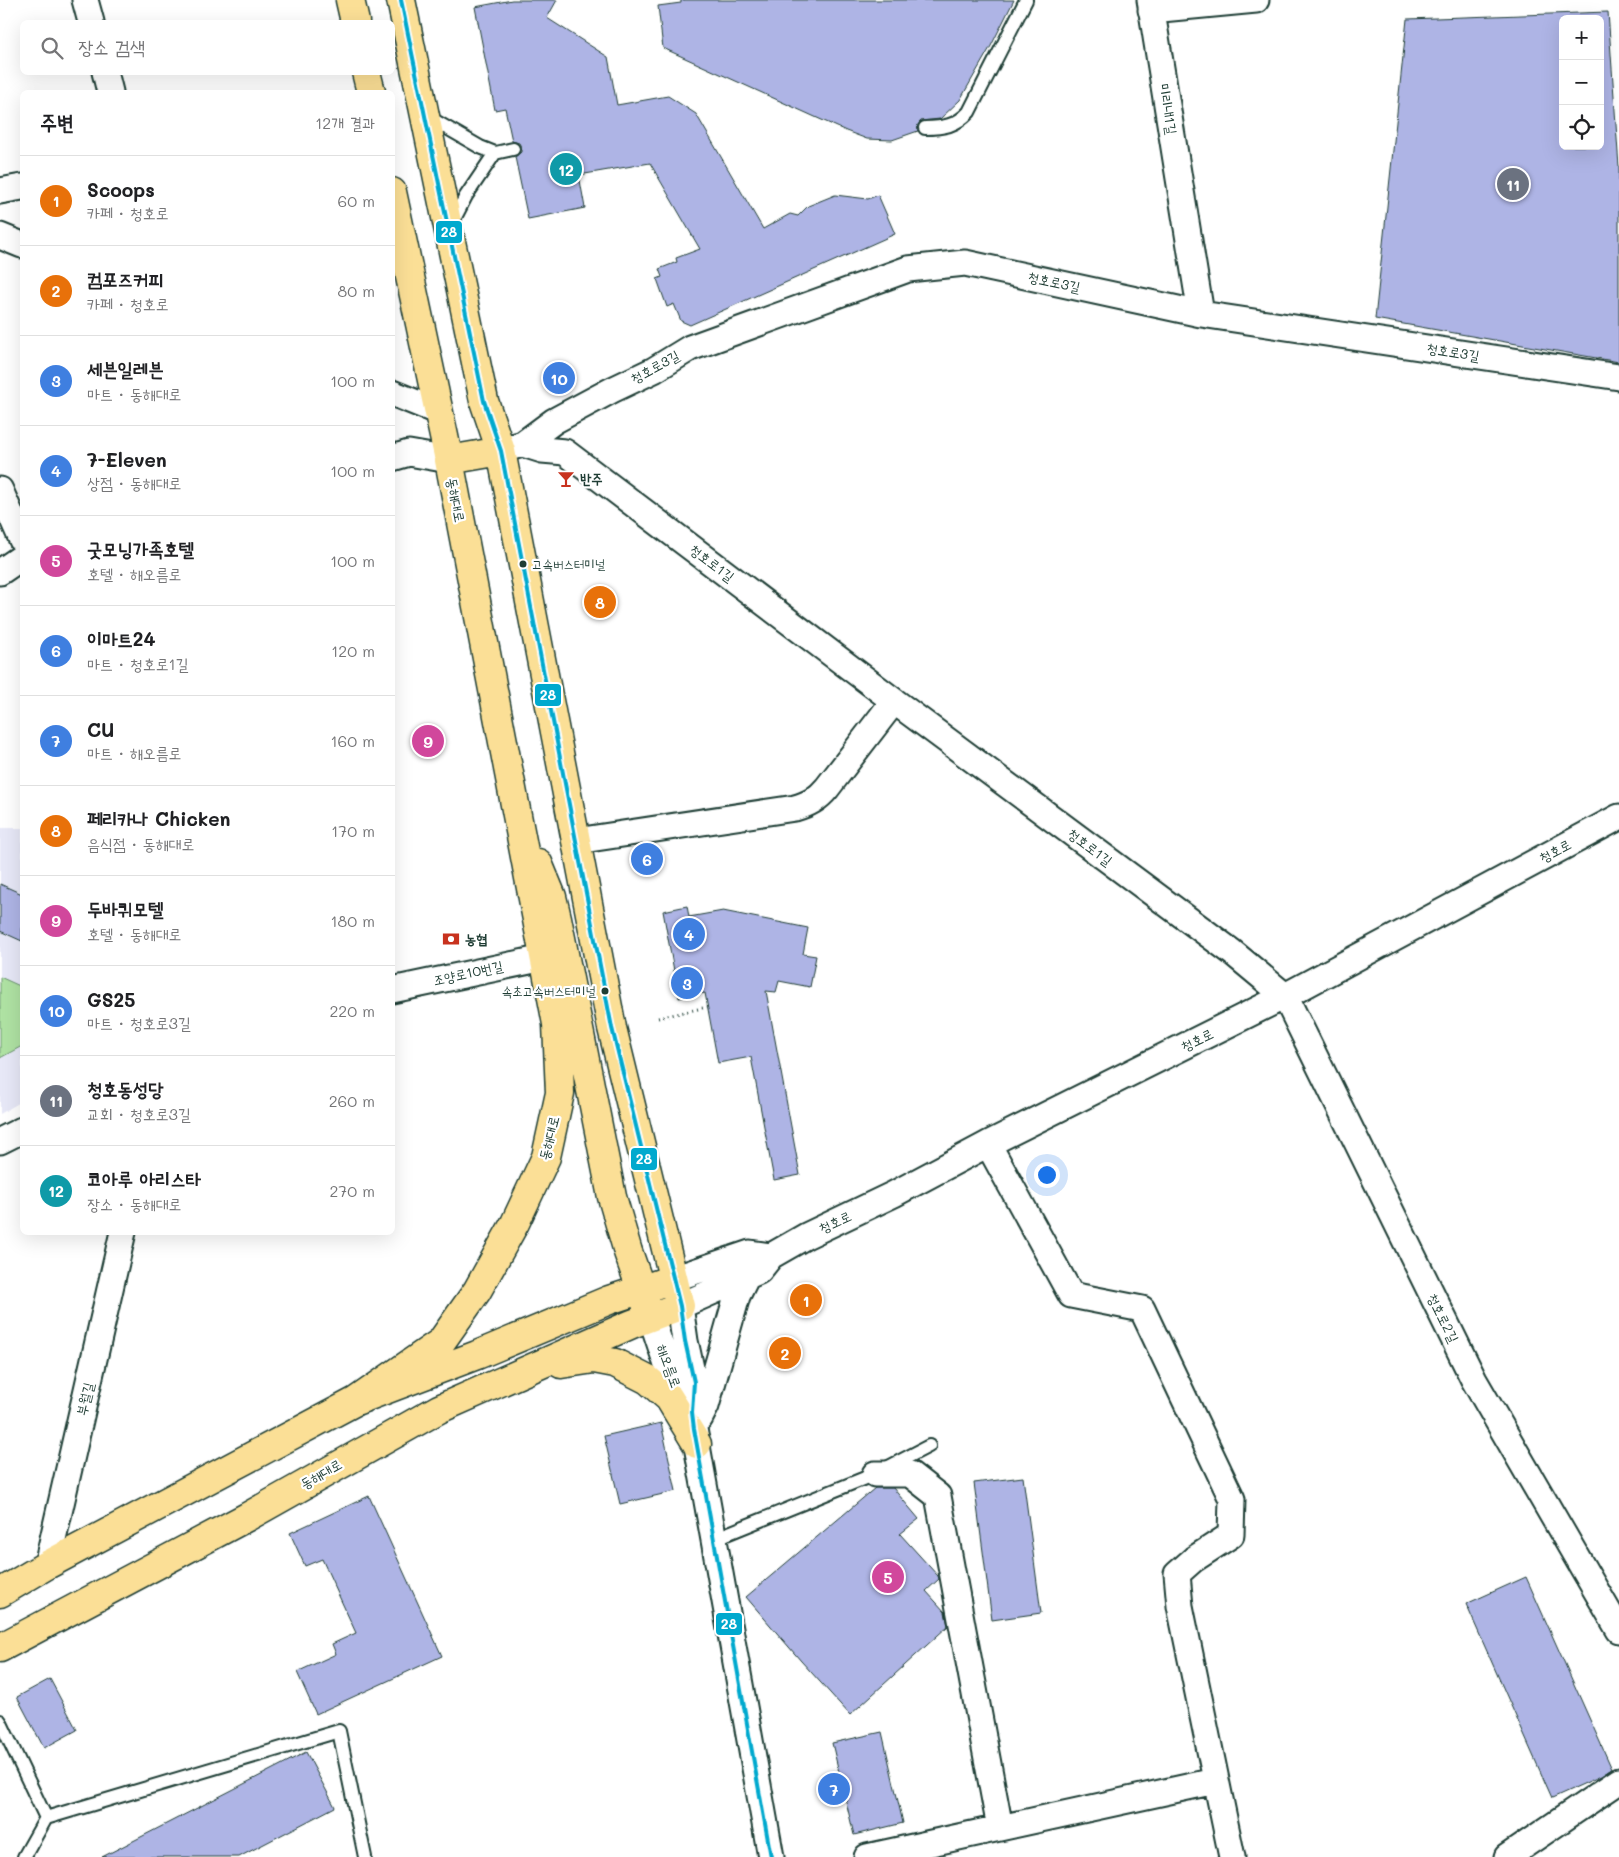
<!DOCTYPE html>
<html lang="ko">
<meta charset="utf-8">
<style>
:root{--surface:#fff;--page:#f2f2f2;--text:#202124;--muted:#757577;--line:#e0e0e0;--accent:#c8321e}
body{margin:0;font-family:Mali,"Poor Story",sans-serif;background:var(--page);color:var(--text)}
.controls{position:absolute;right:15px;top:15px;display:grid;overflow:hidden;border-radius:8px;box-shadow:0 5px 20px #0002}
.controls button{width:45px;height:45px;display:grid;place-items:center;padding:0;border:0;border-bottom:1px solid var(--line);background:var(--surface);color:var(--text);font:25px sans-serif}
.you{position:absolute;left:1046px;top:1174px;width:18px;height:18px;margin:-12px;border:4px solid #fff;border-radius:50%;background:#1a73e8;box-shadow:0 0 0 8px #1a73e833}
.badge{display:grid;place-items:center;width:32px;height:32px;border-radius:50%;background:var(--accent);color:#fff;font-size:16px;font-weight:700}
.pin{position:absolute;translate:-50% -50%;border:2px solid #fff;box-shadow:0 1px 5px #0006}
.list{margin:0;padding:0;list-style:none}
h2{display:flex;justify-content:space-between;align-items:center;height:65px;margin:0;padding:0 20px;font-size:21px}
h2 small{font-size:16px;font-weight:400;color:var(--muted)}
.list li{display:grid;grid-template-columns:32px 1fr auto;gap:15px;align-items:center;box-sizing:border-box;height:90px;padding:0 20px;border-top:1px solid var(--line)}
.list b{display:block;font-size:19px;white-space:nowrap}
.list p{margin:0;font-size:16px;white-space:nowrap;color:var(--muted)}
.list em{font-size:16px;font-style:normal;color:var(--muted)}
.icon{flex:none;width:28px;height:28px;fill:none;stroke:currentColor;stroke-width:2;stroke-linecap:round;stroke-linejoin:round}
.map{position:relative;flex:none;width:1619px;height:1857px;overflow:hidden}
.search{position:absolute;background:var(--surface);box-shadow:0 5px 20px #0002;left:20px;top:20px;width:375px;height:55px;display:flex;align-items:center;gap:12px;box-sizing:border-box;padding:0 18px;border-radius:8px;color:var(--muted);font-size:19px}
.panel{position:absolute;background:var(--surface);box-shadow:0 5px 20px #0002;left:20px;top:90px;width:375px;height:1145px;border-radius:8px}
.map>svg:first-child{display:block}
.built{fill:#e7e8f7}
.green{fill:#afe2a3;stroke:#67906c}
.building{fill:#aeb4e5;stroke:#1f3d34;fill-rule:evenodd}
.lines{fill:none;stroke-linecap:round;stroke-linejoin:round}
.service-casing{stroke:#1f3d34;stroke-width:16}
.minor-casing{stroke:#1f3d34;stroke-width:29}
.primary-casing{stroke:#1f3d34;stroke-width:31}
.path{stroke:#1f3d34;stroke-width:3;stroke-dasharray:1 4;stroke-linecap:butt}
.service{stroke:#fff;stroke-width:12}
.minor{stroke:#fff;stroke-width:25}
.primary{stroke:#fbdf96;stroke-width:28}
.bus-1-casing{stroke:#fff;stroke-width:8}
.bus-1{stroke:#00a9ce;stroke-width:4}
.bus-dot{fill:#1f3d34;stroke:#fff;stroke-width:2}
.labels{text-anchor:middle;stroke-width:4.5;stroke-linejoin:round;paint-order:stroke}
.bus-label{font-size:13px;fill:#1f3d34;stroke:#fff;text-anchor:start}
.street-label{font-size:14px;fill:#1f3d34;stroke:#fff}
.poi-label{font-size:14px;font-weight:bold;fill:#1f3d34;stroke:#fff;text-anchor:start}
.line-badge{stroke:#fff;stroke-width:2}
.badge-label{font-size:14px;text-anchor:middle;font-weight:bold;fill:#fff}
</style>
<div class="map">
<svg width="1619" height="1857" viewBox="0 0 1619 1857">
<rect width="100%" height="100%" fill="#fff"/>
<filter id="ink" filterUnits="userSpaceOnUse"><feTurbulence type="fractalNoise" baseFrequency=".02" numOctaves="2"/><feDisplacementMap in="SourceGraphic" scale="10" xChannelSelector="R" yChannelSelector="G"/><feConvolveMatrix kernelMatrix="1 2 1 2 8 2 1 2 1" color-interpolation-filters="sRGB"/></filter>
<g filter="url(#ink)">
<path class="built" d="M0,828H22V1101L0,1114Z"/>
<path class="green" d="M0,977L22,987V1046L0,1058Z"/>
<path class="building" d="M512,0H557L547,18L608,57L617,105L668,96L696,114L763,229L790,214L798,216L808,206L835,195L868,199L878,195L895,234L690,325L681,321L674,304L667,307L657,279L662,277L659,269L677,262L676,258L700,249L650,163L579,175L585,208L528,219L515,157L521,152V147L519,143L512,141L505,108L495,110L475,7Z
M681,0H1014L991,46L960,100L940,119L921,121L918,125V131L892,140L867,139L846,131L663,48L658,6L681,3Z
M1608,12L1619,167V362L1375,319L1407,19ZM1563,19H1600V146H1563Z
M0,884L22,894V941L0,931Z
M687,906L689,917L723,911L808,928L803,954L816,956L810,987L779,981L776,992L766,991L800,1175L774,1180L751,1057L718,1063L705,993L679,998L663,911Z
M661,1423L676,1491L620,1504L604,1436Z
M1023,1477L1041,1613L992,1620L974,1483Z
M875,1488H893L919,1519L900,1534L938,1576L939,1579L926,1591L945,1612L948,1626L850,1715L801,1661L746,1597Z
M369,1496L442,1656L316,1714L297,1672L336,1654L332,1644L356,1633L322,1559L305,1566L290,1533Z
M1526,1577L1612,1769L1601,1776L1552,1798L1466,1604Z
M50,1679L77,1730L44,1748L17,1697Z
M882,1732L903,1823L854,1835L832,1743Z
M306,1752L335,1807L239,1857H102Z"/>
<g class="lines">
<g class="service-casing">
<path id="service" d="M428,117L480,147L495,153L513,149
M925,128C943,128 956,126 969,112L1026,0
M451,225L466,196L495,153
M714,1539L875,1474L929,1446
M0,1721L46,1818
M24,1857L46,1818L339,1731L365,1857"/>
</g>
<g class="minor-casing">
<path id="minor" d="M85,0L91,22
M1150,0L1201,314
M1151,10L1256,0
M105,72L110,92
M0,191L22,187
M0,236L22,245
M392,393L439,412
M523,444L542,450L565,452L894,701L1232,952L1285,996L1474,1380L1619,1630
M512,447L523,444L554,421L612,390L654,370L690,348L908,269L965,263L1201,314L1619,377
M392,458L409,453L449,460
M0,490L22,540
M0,572L22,557
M576,841L795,808C809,804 818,799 827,788L894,701
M392,990L544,958
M0,1141L22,1130
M988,1144L1071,1295L1142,1309L1232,1499L1231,1535L1194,1559L1177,1574L1180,1606L1232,1857
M673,1279L750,1253L771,1256
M651,1317L675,1389L692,1412
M700,1418L706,1406L737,1296L747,1276
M875,1474H910L938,1496L1000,1828
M47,1565L123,1232
M771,1857L694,1429L692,1412L694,1382L685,1341L680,1306L759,1271L771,1256L806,1236L894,1194L988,1144L1285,996L1619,817
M867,1857L1215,1781
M1507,1857L1619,1781"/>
</g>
<g class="primary-casing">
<path id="primary" d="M350,0L355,22
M366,72L371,92
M449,460L501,451
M538,863L552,897L557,918L612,1197L628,1252L647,1306
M561,1364L594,1359L615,1363L648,1380L669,1398L697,1444
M356,1401L441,1342L477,1291L515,1223L546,1157L560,1093L557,1024L449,460L392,192
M0,1593L47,1565L356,1401L477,1355L609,1300L673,1279
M0,1648L247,1517L439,1409L632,1324L680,1306L612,1028L501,451L484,401L401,0"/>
</g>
<path class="path" d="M658,1018L707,1007"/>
<use href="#service" class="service"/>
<use href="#minor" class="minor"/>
<use href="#primary" class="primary"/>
<g class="bus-1-casing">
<path id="bus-1" d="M401,0L484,401L501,451L612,1028L680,1306L685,1341L694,1382L692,1412L694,1429L771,1857"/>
</g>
<use href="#bus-1" class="bus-1"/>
</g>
</g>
<defs>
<g id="bar-bare" transform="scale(1.35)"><path d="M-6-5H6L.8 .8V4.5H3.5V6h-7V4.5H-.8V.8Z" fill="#c8321e" stroke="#fff" stroke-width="2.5" paint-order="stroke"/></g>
<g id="bank-bare" transform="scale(1.35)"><path d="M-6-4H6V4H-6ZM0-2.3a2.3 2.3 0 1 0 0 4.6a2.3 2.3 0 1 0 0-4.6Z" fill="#c8321e" stroke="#fff" stroke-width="2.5" paint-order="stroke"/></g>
</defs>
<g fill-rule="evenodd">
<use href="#bar-bare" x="566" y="479"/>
<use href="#bank-bare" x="451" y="939"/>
</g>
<g class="bus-dot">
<circle cx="523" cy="564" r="4.5"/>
<circle cx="605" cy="991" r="4.5"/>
</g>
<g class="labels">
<g class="bus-label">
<text x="532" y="569">고속버스터미널</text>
<text x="596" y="996" text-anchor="end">속초고속버스터미널</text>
</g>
<g class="street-label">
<text transform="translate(1168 109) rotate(81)" y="5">미리내1길</text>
<text transform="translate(1054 282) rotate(12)" y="5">청호로3길</text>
<text transform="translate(1453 352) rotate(9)" y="5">청호로3길</text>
<text transform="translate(655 367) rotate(-29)" y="5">청호로3길</text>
<text transform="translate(456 500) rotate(79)" y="5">동해대로</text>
<text transform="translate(712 563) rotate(37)" y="5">청호로1길</text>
<text transform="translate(1090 847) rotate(37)" y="5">청호로1길</text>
<text transform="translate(1555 851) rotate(-28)" y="5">청호로</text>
<text transform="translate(468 973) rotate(-12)" y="5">조양로10번길</text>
<text transform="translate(1197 1040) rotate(-26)" y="5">청호로</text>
<text transform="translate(549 1138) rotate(-76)" y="5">동해대로</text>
<text transform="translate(835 1222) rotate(-25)" y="5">청호로</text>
<text transform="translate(1443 1318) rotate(64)" y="5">청호로2길</text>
<text transform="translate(669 1366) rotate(70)" y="5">해오름로</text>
<text transform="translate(85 1399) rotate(-77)" y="5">부월길</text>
<text transform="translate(321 1474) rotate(-30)" y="5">동해대로</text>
</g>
<g class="poi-label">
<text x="580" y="484">반주</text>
<text x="465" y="944">농협</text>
</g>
</g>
<g class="line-badge">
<rect x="435" y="220" width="28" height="24" rx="5" fill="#00a9ce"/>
<rect x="534" y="683" width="28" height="24" rx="5" fill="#00a9ce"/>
<rect x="630" y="1147" width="28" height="24" rx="5" fill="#00a9ce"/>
<rect x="715" y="1612" width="28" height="24" rx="5" fill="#00a9ce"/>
</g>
<g class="badge-label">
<text x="449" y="237">28</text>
<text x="548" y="700">28</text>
<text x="644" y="1164">28</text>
<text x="729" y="1629">28</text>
</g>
</svg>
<div class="controls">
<button>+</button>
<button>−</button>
<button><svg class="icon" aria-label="locate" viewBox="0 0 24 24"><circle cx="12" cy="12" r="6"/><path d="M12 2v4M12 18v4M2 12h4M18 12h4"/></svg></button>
</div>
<div class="you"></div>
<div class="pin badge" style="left:806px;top:1300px;background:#e8710a">1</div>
<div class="pin badge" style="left:785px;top:1353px;background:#e8710a">2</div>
<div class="pin badge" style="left:687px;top:983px;background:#3f7fe0">3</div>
<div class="pin badge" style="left:689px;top:934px;background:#3f7fe0">4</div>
<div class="pin badge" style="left:888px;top:1577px;background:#d1479c">5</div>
<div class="pin badge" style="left:647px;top:859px;background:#3f7fe0">6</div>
<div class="pin badge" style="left:834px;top:1789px;background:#3f7fe0">7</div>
<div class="pin badge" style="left:600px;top:602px;background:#e8710a">8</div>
<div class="pin badge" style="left:428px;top:741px;background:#d1479c">9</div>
<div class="pin badge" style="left:559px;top:378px;background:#3f7fe0">10</div>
<div class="pin badge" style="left:1513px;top:184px;background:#6b7280">11</div>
<div class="pin badge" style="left:566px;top:169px;background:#0f9aa8">12</div>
<div class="search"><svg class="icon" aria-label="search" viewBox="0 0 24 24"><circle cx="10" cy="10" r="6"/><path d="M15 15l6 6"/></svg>장소 검색</div>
<section class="panel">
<h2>주변<small>12개 결과</small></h2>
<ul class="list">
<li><span class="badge" style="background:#e8710a">1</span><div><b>Scoops</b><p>카페 · 청호로</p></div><em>60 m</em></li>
<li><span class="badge" style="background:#e8710a">2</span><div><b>컴포즈커피</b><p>카페 · 청호로</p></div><em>80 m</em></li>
<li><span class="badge" style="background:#3f7fe0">3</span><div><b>세븐일레븐</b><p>마트 · 동해대로</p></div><em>100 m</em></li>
<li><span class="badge" style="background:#3f7fe0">4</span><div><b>7-Eleven</b><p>상점 · 동해대로</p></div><em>100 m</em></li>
<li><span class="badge" style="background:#d1479c">5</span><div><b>굿모닝가족호텔</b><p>호텔 · 해오름로</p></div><em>100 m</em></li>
<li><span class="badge" style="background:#3f7fe0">6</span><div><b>이마트24</b><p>마트 · 청호로1길</p></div><em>120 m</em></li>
<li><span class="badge" style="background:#3f7fe0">7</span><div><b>CU</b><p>마트 · 해오름로</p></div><em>160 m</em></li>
<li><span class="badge" style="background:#e8710a">8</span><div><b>페리카나 Chicken</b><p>음식점 · 동해대로</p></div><em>170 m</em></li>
<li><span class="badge" style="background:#d1479c">9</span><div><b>두바퀴모텔</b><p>호텔 · 동해대로</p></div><em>180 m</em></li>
<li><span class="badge" style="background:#3f7fe0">10</span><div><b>GS25</b><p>마트 · 청호로3길</p></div><em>220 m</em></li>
<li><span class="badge" style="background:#6b7280">11</span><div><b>청호동성당</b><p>교회 · 청호로3길</p></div><em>260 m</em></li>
<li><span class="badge" style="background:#0f9aa8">12</span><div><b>코아루 아리스타</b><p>장소 · 동해대로</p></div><em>270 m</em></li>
</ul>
</section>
</div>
